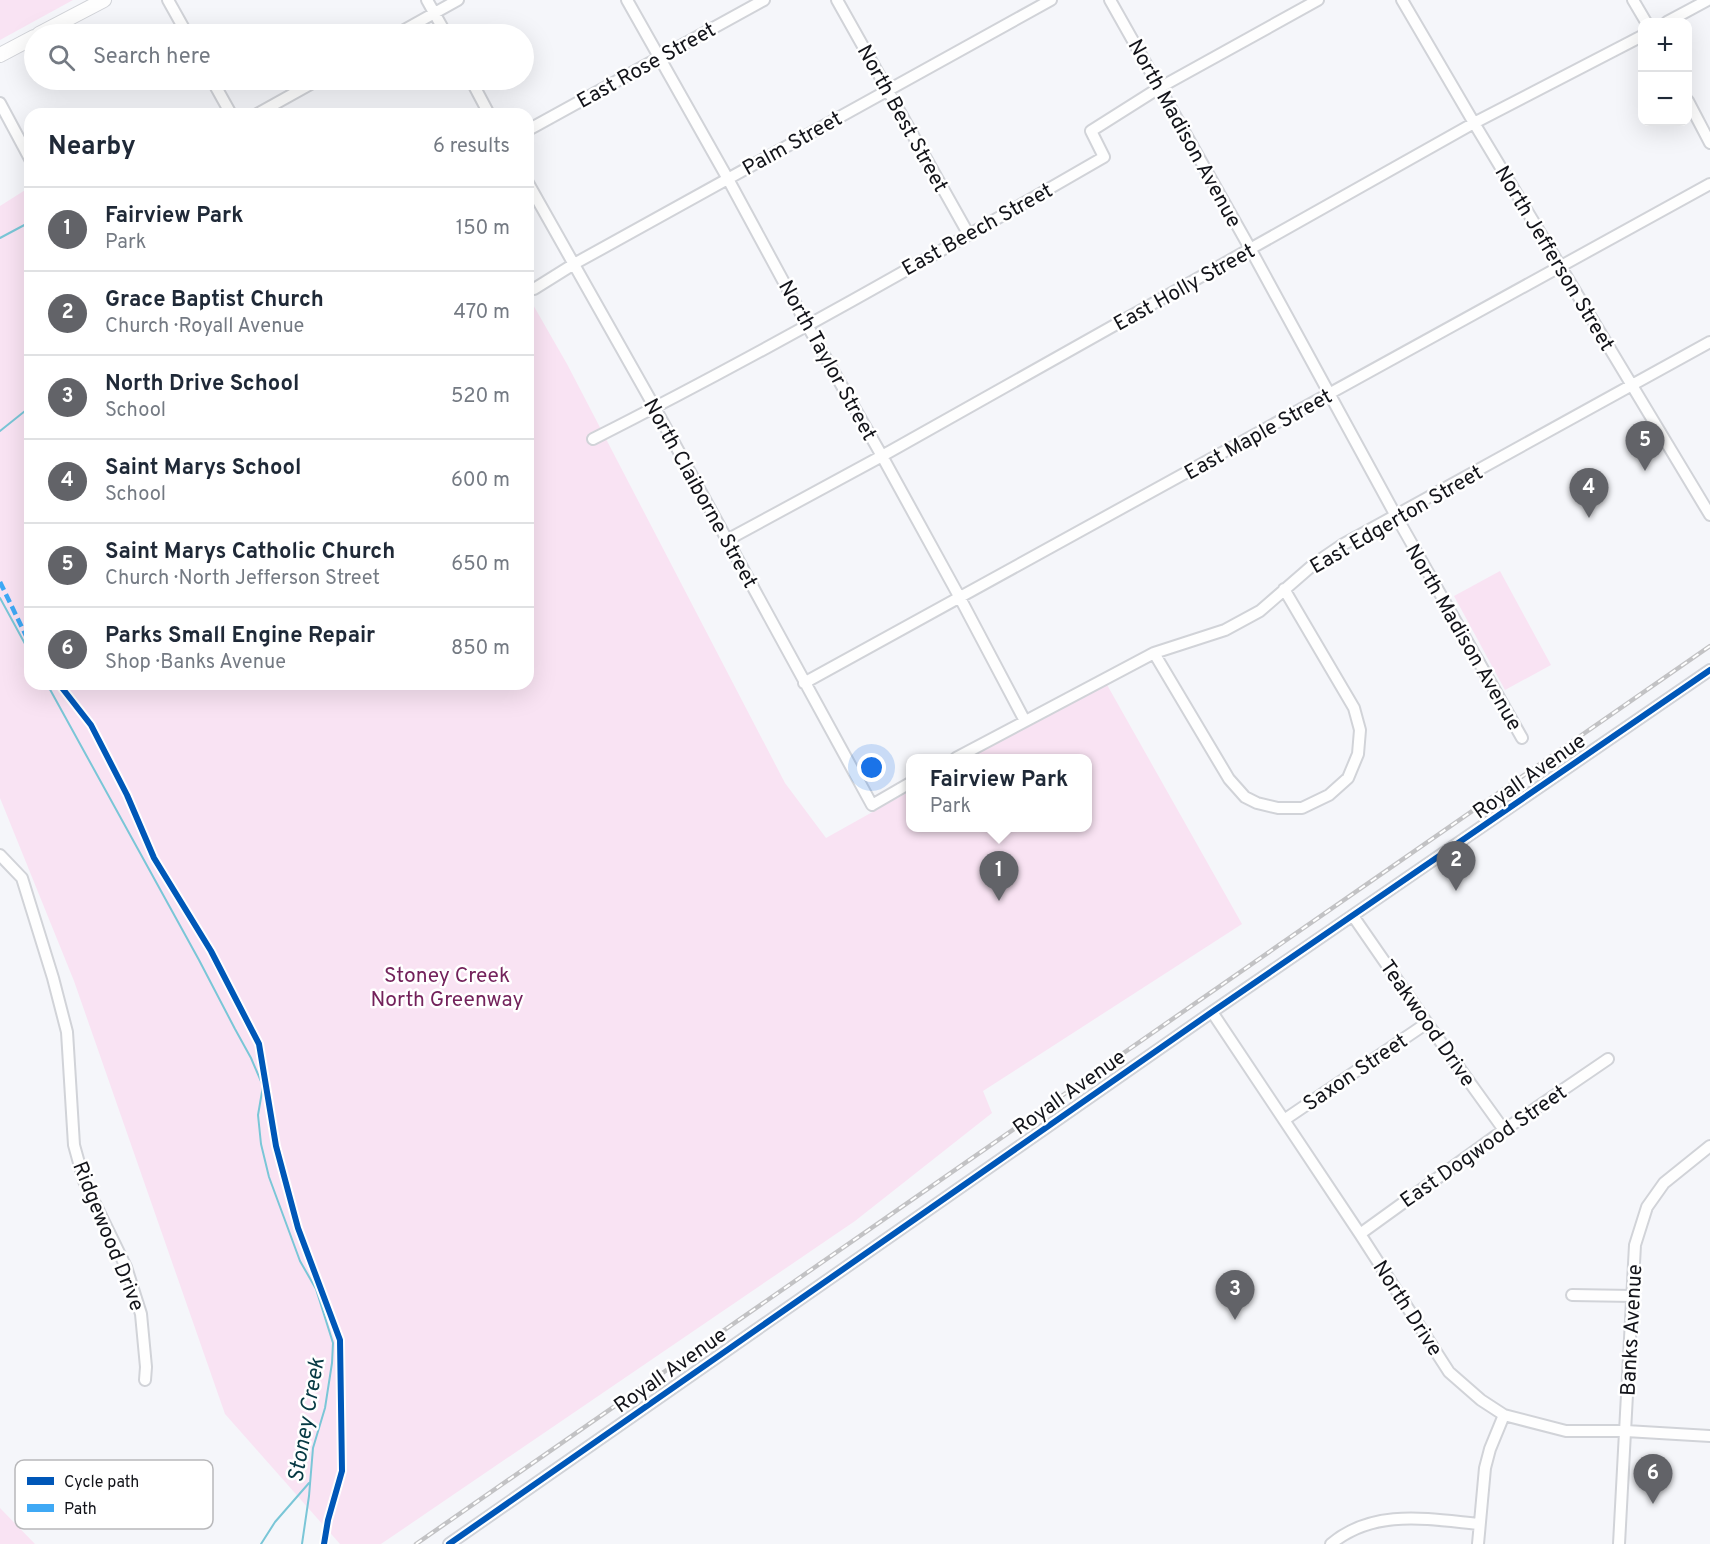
<!DOCTYPE html>
<meta charset="utf-8">
<style>
:root{--surface:#fff;--page:#f2f2f3;--text:#1f2937;--muted:#747a83;--line:#e0e1e3;--accent:#626368}
body{margin:0;font-family:Overpass,sans-serif;background:var(--page);color:var(--text)}
.controls{position:absolute;right:18px;top:18px;display:grid;overflow:hidden;border-radius:12px;box-shadow:0 6px 24px #0002}
.controls button{width:54px;height:54px;display:grid;place-items:center;padding:0;border:0;border-bottom:2px solid var(--line);background:var(--surface);color:var(--text);font:30px sans-serif}
.you{position:absolute;left:872px;top:768px;width:21px;height:21px;margin:-15px;border:4px solid #fff;border-radius:50%;background:#1a73e8;box-shadow:0 0 0 9px #1a73e833}
.badge{display:grid;place-items:center;width:39px;height:39px;border-radius:50%;background:var(--accent);color:#fff;font-size:20px;font-weight:700}
.pin{position:absolute;translate:-50% -50px;filter:drop-shadow(0 2px 3px #0008)}
.pin::after{content:'';position:absolute;top:32px;width:21px;height:18px;background:inherit;clip-path:polygon(0 0,100% 0,50% 100%)}
.popup{position:absolute;left:906px;top:754px;width:186px;height:78px;box-sizing:border-box;display:grid;place-content:center;border-radius:12px;background:var(--surface);filter:drop-shadow(0 2px 4px #0005);font-size:20px;white-space:nowrap;color:var(--muted)}
.popup b{font-size:22px;color:var(--text)}
.popup::after{content:'';position:absolute;left:50%;top:100%;margin-left:-12px;border:12px solid transparent;border-top-color:var(--surface)}
.list{margin:0;padding:0;list-style:none}
h2{display:flex;justify-content:space-between;align-items:center;height:78px;margin:0;padding:0 24px;font-size:26px}
h2 small{font-size:20px;font-weight:400;color:var(--muted)}
.list li{display:grid;grid-template-columns:39px 1fr auto;gap:18px;align-items:center;box-sizing:border-box;height:84px;padding:0 24px;border-top:2px solid var(--line)}
.list b{display:block;font-size:22px;white-space:nowrap}
.list p{margin:0;font-size:20px;white-space:nowrap;color:var(--muted)}
.list em{font-size:20px;font-style:normal;color:var(--muted)}
.icon{flex:none;width:33px;height:33px;fill:none;stroke:currentColor;stroke-width:2;stroke-linecap:round;stroke-linejoin:round}
.map{position:relative;flex:none;width:1710px;height:1544px;overflow:hidden}
.search{position:absolute;background:var(--surface);box-shadow:0 6px 24px #0002;left:24px;top:24px;width:510px;height:66px;display:flex;align-items:center;gap:15px;box-sizing:border-box;padding:0 21px;border-radius:33px;color:var(--muted);font-size:22px}
.panel{position:absolute;background:var(--surface);box-shadow:0 6px 24px #0002;left:24px;top:108px;width:510px;height:582px;border-radius:18px}
.map>svg:first-child{display:block}
.green{fill:#f9e3f3}
.lines{fill:none;stroke-linecap:round;stroke-linejoin:round}
.stream{stroke:#7ac6d7;stroke-width:2}
.minor-casing{stroke:#d1d3d8;stroke-width:14}
.major-casing{stroke:#d1d3d8;stroke-width:16}
.minor{stroke:#fefefe;stroke-width:10}
.major{stroke:#fefefe;stroke-width:14}
.rail-casing{stroke:#c2c2c4;stroke-width:4.5}
.rail{stroke:#fff;stroke-width:2;stroke-dasharray:7;stroke-linecap:butt}
.quiet{stroke:#3fa9f5;stroke-width:4.5;stroke-dasharray:9 4.5;stroke-linecap:butt}
.cycleway-casing{stroke:#fff;stroke-width:10}
.cycleway{stroke:#0057b8;stroke-width:6}
.labels{text-anchor:middle;stroke-width:5;stroke-linejoin:round;paint-order:stroke}
.street-label{font-size:21px;fill:#13141a;stroke:#fff}
.park-label{font-size:21px;fill:#73225b;stroke:#fff}
.water-label{font-size:22px;font-style:italic;fill:#063943;stroke:#fff}
.key{fill:#fff;stroke:#b8b8ba;stroke-width:1.5}
.key-label{font-size:16px;fill:#13141a}
</style>
<div class="map">
<svg width="1710" height="1544" viewBox="0 0 1710 1544">
<rect width="100%" height="100%" fill="#f5f6fa"/>
<path class="green" d="M0,0H73L0,40Z
M30,187V684H528V296L567,364L785,783L826,838L910,791V828H1088V758H969L1106,683L1242,924L983,1091L992,1113L855,1221L381,1544H340L225,1414L74,981L0,798V206Z
M1500,571L1551,665L1505,690L1454,596Z
M0,1508L35,1544H0Z"/>
<g class="lines">
<path class="stream" d="M0,238L30,222
M0,431L30,407
M0,598L30,653
M47,684L199,960L235,1029L251,1058L263,1086L258,1115L261,1144L269,1177L300,1261L316,1289L333,1343L332,1363L325,1408L313,1448L309,1496L302,1544
M261,1544L275,1522L309,1483"/>
<g class="minor-casing">
<path id="minor" d="M168,0L187,34
M427,0L446,34
M627,0L728,179L807,325L882,456L960,598L1025,721
M837,0L969,235
M1110,0L1251,250L1396,516L1522,738
M1402,0L1474,123L1710,515
M1633,0L1646,22
M1667,22L1708,0
M397,34L458,0
M212,80L231,114
M471,80L489,114
M1688,101L1710,143
M0,103L30,159
M257,114L318,80
M528,130L764,0
M528,183L655,408L872,805L910,783
M534,289L574,264L1051,0
M593,439C767,351 936,254 1104,157L1091,131L1159,88L1318,0
M727,540L882,456L1474,123L1642,36
M1154,653L1229,779L1245,797L1257,803L1278,808H1302L1329,795L1348,778L1358,754L1360,730L1354,708L1284,589
M804,683L1710,184
M956,758L1154,653L1225,630L1260,611L1314,564L1342,545L1710,342
M0,855L22,878L53,978L67,1032L74,1145L84,1181L126,1267L141,1314L146,1367L145,1380
M1353,916L1427,1023L1504,1130
M1212,1012L1360,1234L1449,1372L1481,1400L1504,1415L1566,1431H1626L1710,1436
M1284,1120L1427,1023
M1360,1234L1504,1130L1608,1059
M1572,1295L1633,1296
M449,1544L1212,1012L1710,670
M1331,1544C1374,1508 1428,1519 1479,1524
M1478,1544L1485,1468L1490,1449L1504,1415
M1619,1544L1635,1245L1647,1207L1664,1183L1710,1146"/>
</g>
<g class="major-casing">
<path id="major" d="M39,34L104,0
M0,55L34,37"/>
</g>
<use href="#minor" class="minor"/>
<use href="#major" class="major"/>
<g class="rail-casing">
<path id="rail" d="M416,1544L1710,646"/>
</g>
<use href="#rail" class="rail"/>
<path class="quiet" d="M0,582L30,644"/>
<g class="cycleway-casing">
<path id="cycleway" d="M59,684L91,725L127,795L154,858L211,951L259,1044L276,1146L298,1228L340,1340L342,1471L328,1520L324,1544
M449,1544L1212,1012L1710,670"/>
</g>
<use href="#cycleway" class="cycleway"/>
</g>
<g class="labels">
<g class="street-label">
<text transform="translate(646 65) rotate(-29)" y="7">East Rose Street</text>
<text transform="translate(903 118) rotate(61)" y="7">North Best Street</text>
<text transform="translate(1185 133) rotate(61)" y="7">North Madison Avenue</text>
<text transform="translate(792 143) rotate(-29)" y="7">Palm Street</text>
<text transform="translate(977 229) rotate(-29)" y="7">East Beech Street</text>
<text transform="translate(1555 258) rotate(59)" y="7">North Jefferson Street</text>
<text transform="translate(1184 287) rotate(-29)" y="7">East Holly Street</text>
<text transform="translate(828 360) rotate(61)" y="7">North Taylor Street</text>
<text transform="translate(1258 434) rotate(-29)" y="7">East Maple Street</text>
<text transform="translate(701 493) rotate(61)" y="7">North Claiborne Street</text>
<text transform="translate(1396 519) rotate(-30)" y="7">East Edgerton Street</text>
<text transform="translate(1464 637) rotate(60)" y="7">North Madison Avenue</text>
<text transform="translate(1529 776) rotate(-35)" y="7">Royall Avenue</text>
<text transform="translate(1428 1023) rotate(55)" y="7">Teakwood Drive</text>
<text transform="translate(1355 1072) rotate(-34)" y="7">Saxon Street</text>
<text transform="translate(1069 1092) rotate(-35)" y="7">Royall Avenue</text>
<text transform="translate(1483 1146) rotate(-35)" y="7">East Dogwood Street</text>
<text transform="translate(109 1236) rotate(68)" y="7">Ridgewood Drive</text>
<text transform="translate(1408 1308) rotate(57)" y="7">North Drive</text>
<text transform="translate(1631 1330) rotate(-87)" y="7">Banks Avenue</text>
<text transform="translate(670 1370) rotate(-35)" y="7">Royall Avenue</text>
</g>
<g class="park-label">
<text x="447" y="982">Stoney Creek<tspan x="447" dy="24">North Greenway</tspan></text>
</g>
<g class="water-label">
<text transform="translate(305 1420) rotate(-80)" y="8">Stoney Creek</text>
</g>
</g>
<rect x="15" y="1460" width="198" height="69" rx="9" class="key"/>
<rect x="27" y="1477" width="27" height="8" fill="#0057b8"/>
<rect x="27" y="1504" width="27" height="8" fill="#3fa9f5"/>
<g class="key-label">
<text x="64" y="1487">Cycle path</text>
<text x="64" y="1514">Path</text>
</g>
</svg>
<div class="controls">
<button>+</button>
<button>−</button>
</div>
<div class="you"></div>
<div class="pin badge" style="left:999px;top:901px">1</div>
<div class="popup"><b>Fairview Park</b>Park</div>
<div class="pin badge" style="left:1456px;top:891px">2</div>
<div class="pin badge" style="left:1235px;top:1320px">3</div>
<div class="pin badge" style="left:1589px;top:518px">4</div>
<div class="pin badge" style="left:1645px;top:471px">5</div>
<div class="pin badge" style="left:1653px;top:1504px">6</div>
<div class="search"><svg class="icon" aria-label="search" viewBox="0 0 24 24"><circle cx="10" cy="10" r="6"/><path d="M15 15l6 6"/></svg>Search here</div>
<section class="panel">
<h2>Nearby<small>6 results</small></h2>
<ul class="list">
<li><span class="badge">1</span><div><b>Fairview Park</b><p>Park</p></div><em>150 m</em></li>
<li><span class="badge">2</span><div><b>Grace Baptist Church</b><p>Church · Royall Avenue</p></div><em>470 m</em></li>
<li><span class="badge">3</span><div><b>North Drive School</b><p>School</p></div><em>520 m</em></li>
<li><span class="badge">4</span><div><b>Saint Marys School</b><p>School</p></div><em>600 m</em></li>
<li><span class="badge">5</span><div><b>Saint Marys Catholic Church</b><p>Church · North Jefferson Street</p></div><em>650 m</em></li>
<li><span class="badge">6</span><div><b>Parks Small Engine Repair</b><p>Shop · Banks Avenue</p></div><em>850 m</em></li>
</ul>
</section>
</div>
